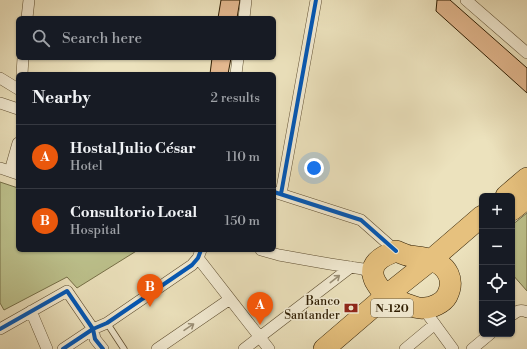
<!DOCTYPE html>
<meta charset="utf-8">
<style>
:root{--surface:#171b24;--page:#20242c;--text:#f1f3f6;--muted:#9ea1a6;--line:#363941;--accent:#ea580c}
body{margin:0;font-family:"Libre Bodoni",serif;background:var(--page);color:var(--text)}
.controls{position:absolute;right:12px;bottom:12px;display:grid;overflow:hidden;border-radius:6px;box-shadow:0 1px 3px #0004}
.controls button{width:36px;height:36px;display:grid;place-items:center;padding:0;border:0;border-bottom:1px solid var(--line);background:var(--surface);color:var(--text);font:20px sans-serif}
.you{position:absolute;left:314px;top:168px;width:14px;height:14px;margin:-10px;border:3px solid #fff;border-radius:50%;background:#1a73e8;box-shadow:0 0 0 6px #1a73e833}
.badge{display:grid;place-items:center;width:26px;height:26px;border-radius:50%;background:var(--accent);color:#fff;font-size:13px;font-weight:700}
.pin{position:absolute;translate:-50% -33px;filter:drop-shadow(0 1px 2px #0008)}
.pin::after{content:'';position:absolute;top:21px;width:14px;height:12px;background:inherit;clip-path:polygon(0 0,100% 0,50% 100%)}
.list{margin:0;padding:0;list-style:none}
h2{display:flex;justify-content:space-between;align-items:center;height:52px;margin:0;padding:0 16px;font-size:17px}
h2 small{font-size:13px;font-weight:400;color:var(--muted)}
.list li{display:grid;grid-template-columns:26px 1fr auto;gap:12px;align-items:center;box-sizing:border-box;height:64px;padding:0 16px;border-top:1px solid var(--line)}
.list b{display:block;font-size:15px;white-space:nowrap}
.list p{margin:0;font-size:13px;white-space:nowrap;color:var(--muted)}
.list em{font-size:13px;font-style:normal;color:var(--muted)}
.icon{flex:none;width:22px;height:22px;fill:none;stroke:currentColor;stroke-width:2;stroke-linecap:round;stroke-linejoin:round}
.map{position:relative;flex:none;width:527px;height:349px;overflow:hidden}
.search{position:absolute;background:var(--surface);box-shadow:0 1px 3px #0004;left:16px;top:16px;width:260px;height:44px;display:flex;align-items:center;gap:10px;box-sizing:border-box;padding:0 14px;border-radius:6px;color:var(--muted);font-size:15px}
.panel{position:absolute;background:var(--surface);box-shadow:0 1px 3px #0004;left:16px;top:72px;width:260px;height:180px;border-radius:6px}
.map>svg:first-child{display:block}
.green{fill:#bdc28d;stroke:#767048}
.building{fill:#e3b88f;stroke:#2e1d02}
.lines{fill:none;stroke-linecap:round;stroke-linejoin:round}
.lane-casing{stroke:#5e4e31;stroke-width:7}
.street-casing{stroke:#5e4e31;stroke-width:12}
.highway-casing{stroke:#2e1d02;stroke-width:22}
.lane{stroke:#f3ecd4;stroke-width:5.5}
.street{stroke:#f3ecd4;stroke-width:11}
.highway{stroke:#e6c17e;stroke-width:21}
.cycleway-casing{stroke:#f3ecd4;stroke-width:6}
.cycleway{stroke:#0057b8;stroke-width:4}
.oneway{stroke:#9a8f76}
.labels{text-anchor:middle;stroke-width:3;stroke-linejoin:round;paint-order:stroke}
.shield{fill:#f3ecd4;stroke:#695b41;stroke-width:1}
.shield-label{font-size:11px;font-weight:bold;fill:#2e1d02}
.poi-label{font-size:12px;fill:#2e1d02;stroke:#f3ecd4;text-anchor:end}
</style>
<div class="map">
<svg width="527" height="349" viewBox="0 0 527 349">
<rect width="100%" height="100%" fill="#ece2bd"/>
<filter id="stains"><feTurbulence type="fractalNoise" baseFrequency=".005" numOctaves="4"/><feColorMatrix values="0 0 0 0 .2 0 0 0 0 .09 0 0 0 0 .02 0 0 0 .5 -.17"/></filter>
<radialGradient id="worn" r=".72"><stop offset=".6" stop-color="#630" stop-opacity="0"/><stop offset="1" stop-color="#630" stop-opacity=".3"/></radialGradient>
<path class="green" d="M0,182L18,188V250H138L77,288L67,277L4,310L0,303Z
M527,213V291L512,274V225Z"/>
<path class="building" d="M221,0H240L237,18H218Z
M437,0H450L527,68V93L436,11Z
M212,58H231L228,74H210Z"/>
<g class="lines">
<g class="lane-casing">
<path id="lane" d="M107,323L124,349"/>
</g>
<g class="street-casing">
<path id="street" d="M466,0L527,53
M27,18L29,0
M244,18L246,0
M22,74L23,58
M236,74L238,58
M0,78L18,89
M0,103L18,109
M0,168L18,174
M10,171L18,143
M274,192L361,220L396,251
M281,194L316,0
M261,250L279,255L330,264L363,269L373,276
M198,258L269,349
M423,308L453,349
M31,311L47,349
M512,315C517,311 520,309 527,312
M0,329L67,291L93,329L95,339L103,349
M63,349L93,329L107,323L192,265L198,258L201,250
M157,349L230,299
M244,349L351,267
M405,349L435,324
M472,349L490,334"/>
</g>
<g class="highway-casing">
<path id="highway" d="M506,196L527,178
M512,210L527,198
M396,251C401,253 405,255 410,256C417,257 425,257 431,260C448,266 455,280 447,296C443,303 432,308 424,308C418,309 411,306 406,304C398,301 388,297 382,291C379,288 377,284 375,281C367,264 382,256 396,251Z
M324,349L387,295L431,260L482,216"/>
</g>
<use href="#lane" class="lane"/>
<use href="#street" class="street"/>
<use href="#highway" class="highway"/>
<g class="cycleway-casing">
<path id="cycleway" d="M274,192L361,220L396,251
M281,194L316,0
M0,329L67,291L93,329L95,339L103,349
M63,349L93,329L107,323L192,265L198,258L201,250"/>
</g>
<use href="#cycleway" class="cycleway"/>
</g>
<defs><path id="oneway-shaft" d="M-6 0H5M1.5-3L5.5 0L1.5 3" fill="none" stroke-width="1.6" stroke-linecap="round" stroke-linejoin="round"/></defs>
<g class="oneway">
<use href="#oneway-shaft" transform="translate(335 279) rotate(-38)"/>
<use href="#oneway-shaft" transform="translate(189 327) rotate(-34)"/>
</g>
<defs>
<g id="bank-bare" transform="scale(1.08)"><path d="M-6-4H6V4H-6ZM0-2.3a2.3 2.3 0 1 0 0 4.6a2.3 2.3 0 1 0 0-4.6Z" fill="#8f2418" stroke="#f3ecd4" stroke-width="2.5" paint-order="stroke"/></g>
</defs>
<g fill-rule="evenodd">
<use href="#bank-bare" x="351" y="308"/>
</g>
<g class="labels">
<rect class="shield" x="371" y="299" width="42" height="18" rx="3"/>
<g class="shield-label">
<text x="392" y="312">N-120</text>
</g>
<g class="poi-label">
<text x="340" y="305">Banco<tspan x="340" dy="14">Santander</tspan></text>
</g>
</g>
<rect width="100%" height="100%" filter="url(#stains)"/>
<rect width="100%" height="100%" fill="url(#worn)"/>
</svg>
<div class="controls">
<button>+</button>
<button>−</button>
<button><svg class="icon" aria-label="locate" viewBox="0 0 24 24"><circle cx="12" cy="12" r="6"/><path d="M12 2v4M12 18v4M2 12h4M18 12h4"/></svg></button>
<button><svg class="icon" aria-label="layers" viewBox="0 0 24 24"><path d="M12 4l9 5-9 5-9-5zM3 14l9 5 9-5"/></svg></button>
</div>
<div class="you"></div>
<div class="pin badge" style="left:260px;top:325px">A</div>
<div class="pin badge" style="left:150px;top:307px">B</div>
<div class="search"><svg class="icon" aria-label="search" viewBox="0 0 24 24"><circle cx="10" cy="10" r="6"/><path d="M15 15l6 6"/></svg>Search here</div>
<section class="panel">
<h2>Nearby<small>2 results</small></h2>
<ul class="list">
<li><span class="badge">A</span><div><b>Hostal Julio César</b><p>Hotel</p></div><em>110 m</em></li>
<li><span class="badge">B</span><div><b>Consultorio Local</b><p>Hospital</p></div><em>150 m</em></li>
</ul>
</section>
</div>
